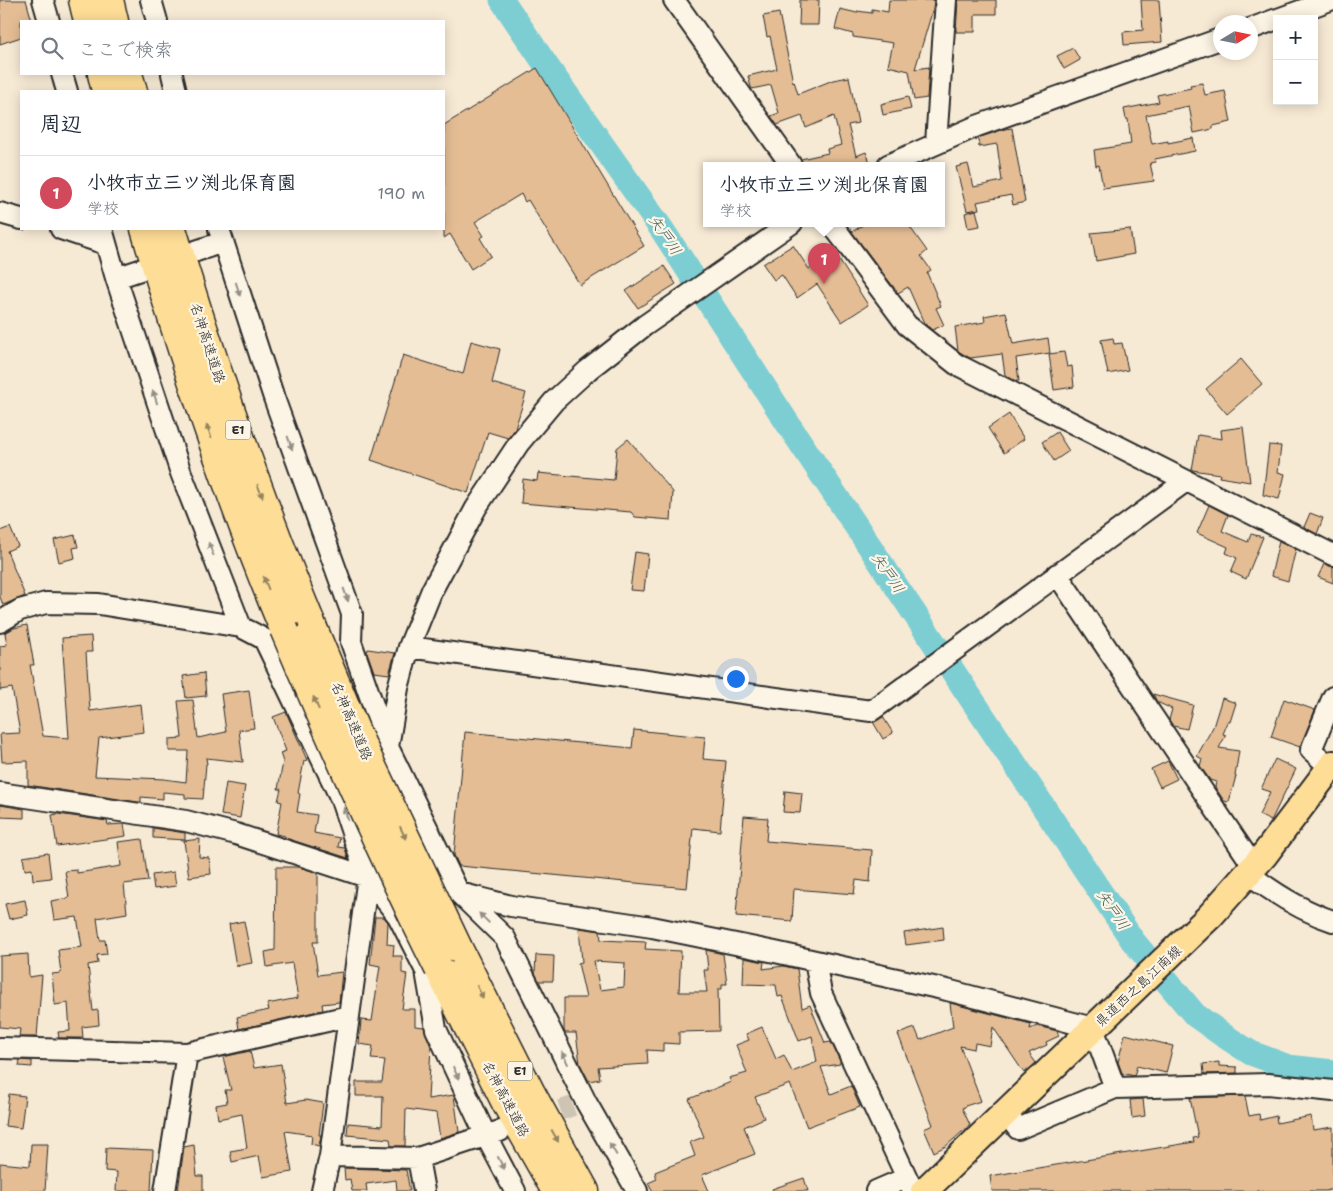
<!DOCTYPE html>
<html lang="ja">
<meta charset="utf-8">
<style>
:root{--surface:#fff;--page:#f6f6f7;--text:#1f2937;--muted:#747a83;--line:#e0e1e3;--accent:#d1495b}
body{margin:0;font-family:"Shantell Sans","Klee One",sans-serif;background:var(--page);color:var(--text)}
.controls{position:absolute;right:15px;top:15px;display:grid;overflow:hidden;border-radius:0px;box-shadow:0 2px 12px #0003}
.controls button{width:45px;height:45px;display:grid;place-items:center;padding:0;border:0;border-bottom:1px solid var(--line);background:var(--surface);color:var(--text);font:25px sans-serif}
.compass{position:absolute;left:1213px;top:15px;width:45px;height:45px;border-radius:50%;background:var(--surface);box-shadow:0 2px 12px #0003;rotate:80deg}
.you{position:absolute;left:735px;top:678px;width:18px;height:18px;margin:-12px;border:4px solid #fff;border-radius:50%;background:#1a73e8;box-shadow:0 0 0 8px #1a73e833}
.badge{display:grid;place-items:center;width:32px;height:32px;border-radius:50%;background:var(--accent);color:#fff;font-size:16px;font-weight:700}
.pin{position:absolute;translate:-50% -41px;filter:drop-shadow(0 1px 2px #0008)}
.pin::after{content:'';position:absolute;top:26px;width:18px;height:15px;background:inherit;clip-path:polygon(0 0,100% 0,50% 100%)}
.popup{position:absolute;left:703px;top:162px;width:242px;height:65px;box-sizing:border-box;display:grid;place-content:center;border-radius:0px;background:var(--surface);filter:drop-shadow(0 1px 4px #0005);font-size:16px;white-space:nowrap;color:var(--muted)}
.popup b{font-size:19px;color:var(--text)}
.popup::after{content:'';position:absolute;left:50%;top:100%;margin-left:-10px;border:10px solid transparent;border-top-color:var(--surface)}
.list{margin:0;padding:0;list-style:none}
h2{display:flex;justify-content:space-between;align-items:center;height:65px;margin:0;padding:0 20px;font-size:21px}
h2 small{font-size:16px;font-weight:400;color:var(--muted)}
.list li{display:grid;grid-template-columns:32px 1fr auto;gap:15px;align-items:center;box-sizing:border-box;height:75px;padding:0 20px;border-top:1px solid var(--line)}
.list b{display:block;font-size:19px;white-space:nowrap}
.list p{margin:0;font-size:16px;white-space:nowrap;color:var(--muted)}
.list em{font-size:16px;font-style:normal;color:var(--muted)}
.icon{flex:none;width:28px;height:28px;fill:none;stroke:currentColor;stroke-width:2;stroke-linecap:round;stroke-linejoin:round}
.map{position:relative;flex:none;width:1333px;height:1191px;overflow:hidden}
.search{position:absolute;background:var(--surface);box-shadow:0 2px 12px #0003;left:20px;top:20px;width:425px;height:55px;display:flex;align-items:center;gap:12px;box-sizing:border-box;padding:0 18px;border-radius:0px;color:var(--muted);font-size:19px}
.panel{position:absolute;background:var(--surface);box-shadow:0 2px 12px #0003;left:20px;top:90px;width:425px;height:140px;border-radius:0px}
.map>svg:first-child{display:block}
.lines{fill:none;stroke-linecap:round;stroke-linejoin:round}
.river{stroke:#7dced3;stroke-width:25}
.building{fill:#e4bd94;stroke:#2b2b2b;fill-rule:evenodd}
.minor-tunnel{stroke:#cec4b3;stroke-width:20;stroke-dasharray:20 10;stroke-linecap:butt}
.minor-casing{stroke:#2b2b2b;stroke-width:24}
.major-casing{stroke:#2b2b2b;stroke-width:30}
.highway-casing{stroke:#2b2b2b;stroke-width:31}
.minor{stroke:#fcf5e5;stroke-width:20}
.major{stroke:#fedd96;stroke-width:26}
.highway{stroke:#fedd96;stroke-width:28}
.highway-bridge-casing{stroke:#2b2b2b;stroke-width:31;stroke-linecap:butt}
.highway-bridge{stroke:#fedd96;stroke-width:28}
.oneway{fill:#949088}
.oneway2{fill:#948460}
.labels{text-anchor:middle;stroke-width:4.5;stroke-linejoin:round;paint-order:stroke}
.shield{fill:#fcf5e5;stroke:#6a6863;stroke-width:1}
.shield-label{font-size:12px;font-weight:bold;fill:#2b2b2b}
.street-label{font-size:14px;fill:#2b2b2b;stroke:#fcf5e5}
.water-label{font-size:15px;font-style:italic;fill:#445c5d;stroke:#fcf5e5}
</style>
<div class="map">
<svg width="1333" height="1191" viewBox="0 0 1333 1191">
<rect width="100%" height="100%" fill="#f7ead5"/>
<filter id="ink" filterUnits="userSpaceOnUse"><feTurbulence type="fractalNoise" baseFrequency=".02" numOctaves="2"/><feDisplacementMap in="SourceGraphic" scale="10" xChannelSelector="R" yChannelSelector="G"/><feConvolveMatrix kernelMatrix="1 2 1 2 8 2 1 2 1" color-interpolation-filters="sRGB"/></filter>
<g filter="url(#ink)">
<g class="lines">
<path class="river" d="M502,0L548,68L663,231L792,430L1133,941L1195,1015L1223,1035L1251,1053L1288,1067L1333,1072"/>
</g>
<path class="building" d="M0,0H26L32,21H21V37L0,44Z
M800,0H819L818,25H799Z
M889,0H934L933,9L915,69L929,67L927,98L914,100L909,71L888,66L893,43L853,37V34L835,29L840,9L857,13V11L872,13V9L888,12Z
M958,0H996V14H975V32H956Z
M1141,0H1159L1162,42L1124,45L1123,32L1143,30Z
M779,13L793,82L794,81L798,94L833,80L849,77L858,123L848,125L856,156L866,152L870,162L862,165H803L801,159L828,153L827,149L841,145L834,116L806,128L802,116L777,125L771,116L779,113L771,85L752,89L751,87L748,76L777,69L770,36L767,37L763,16Z
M1073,48L1080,60L1064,69L1057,56Z
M537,68L644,246L580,285L528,200L525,202L521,194L475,222L484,236L480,238L491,256L471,269L450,234L444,238V125Z
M1202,83L1205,95L1225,91L1231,122L1213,126V129L1194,133L1189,106L1146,115L1152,144L1168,141V143L1193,138L1195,151L1155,159L1156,162L1150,163L1154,181L1103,188L1099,165L1096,166L1094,150L1131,144L1128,119H1126L1124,109L1159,102L1157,95L1191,88L1190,85Z
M908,97L911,109L883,115L881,104Z
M1012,128L1025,202L1013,205L1011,195L977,202L979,209L967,211L956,167L968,164L974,187L1002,181L997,144L979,147L978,138L1005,129Z
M976,210L980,226L968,228L965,213Z
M866,223H907L927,251L921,256L931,270L927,273L941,306L936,308L944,325L932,330L924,323L908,287L898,293L852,232Z
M1130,229L1134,254L1096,261L1091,233Z
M793,245L809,269L834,252L868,305L842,322L817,284L797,298L782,275L774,280L763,264Z
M664,266L676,284L638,308L626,291Z
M1006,312L1013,344L1048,338L1050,353L1016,358L1019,381H1016L1005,375L1002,354L970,358L958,351L955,327L985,322L984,316Z
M1113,338L1114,344L1122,343L1128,370L1108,374L1101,340Z
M471,341L500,349L492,383L526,393L515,429L508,438L488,432L468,493L371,460L403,355L463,374Z
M1064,352L1067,367L1072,366L1074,387L1054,390L1049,354Z
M1241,359L1262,384L1227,414L1206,389Z
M1009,414L1024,439L1004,453L988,428Z
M1243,427L1250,482L1219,477L1220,474L1192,470L1198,435L1222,439L1221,430Z
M1057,432L1069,451L1054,461L1042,442Z
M628,439L673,492L671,520L635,517L631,512L521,503L523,479L537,481L538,473L614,480L617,448Z
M1269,445L1281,446L1278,472L1285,474L1279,499L1263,495Z
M1209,505L1228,515L1222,531L1248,542L1251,534L1263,537L1246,579L1231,572L1237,558L1226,553L1228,547L1197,533Z
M1310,513L1323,518L1317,534L1304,527Z
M10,527L18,546L7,551L25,596L3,605L0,597V531Z
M75,535L78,547L73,548L75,558L59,562L54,540Z
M1279,541L1296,549L1288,581L1271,576Z
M635,552L648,554L644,591L630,590Z
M1324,564L1333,567V583L1318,577Z
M27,625L34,665H30L43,736L69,738L62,638L91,636L92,652H86L90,711L141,704L144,732L99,738L95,776L164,779L186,782L188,751H169V739L182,738L178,701L193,700L198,738L226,732L221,694L249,690L254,728L239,730L243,762L206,758L207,764H206L203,799L185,798V794L163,792V799L141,797V802H138L28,785V761L2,762L0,734L20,733L12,688L0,690V646L7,645L5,633L14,628Z
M368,649L395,653L389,674L374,672L367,652Z
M204,673L206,696L186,698L183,676Z
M1153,694L1193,705L1187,729L1173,726L1169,720L1172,709L1157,702Z
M1222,698L1236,703L1230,722H1228L1223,734L1226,735L1219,748L1239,751L1235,776H1236L1229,802L1224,801L1215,787L1216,782L1210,780L1200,766L1202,759L1197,756L1213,727Z
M1284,699L1315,710L1300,747L1271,737Z
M286,712L307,760L304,761L298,793L300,794L297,812L317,815L314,833L340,838L338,847L345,848L348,858L285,838V836L276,834L282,802L278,801L281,789H278L283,762L280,753L286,751L273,717Z
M883,717L893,733L883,739L873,722Z
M634,730L705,737L703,759L726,761L720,831L693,828L687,888L459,866L454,855L465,732L632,748Z
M1275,759L1296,769L1271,821L1259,815L1270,792L1261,789Z
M1168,761L1177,779L1160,787L1151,769Z
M226,783L245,786L240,818L221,815Z
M785,791L802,793L800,813L783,812Z
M0,805L24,809V818L0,817Z
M58,814L107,821L108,825L124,824L126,836L57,846L52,815Z
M744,816L768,818L766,841L872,850L870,882L856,880L854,894L794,889L792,921L736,916Z
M153,828L185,833V840L153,838Z
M142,839L148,881L124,884L127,913L97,918L100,940H105L107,954L97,955L98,963L88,965L93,1011L98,1010L99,1025L82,1027L83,1038H59L58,1032L70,1031L68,1003L55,1005L52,974L61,973L58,950L82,947L77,917L54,920L51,901L69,898L65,871L77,870V873L121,866L118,842Z
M200,839L199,857L209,858L211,874L189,877L184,841Z
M48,853L51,878L33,880L32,869L25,870L23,857Z
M276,867H299L318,873V942H313L318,975L342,972L339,1002L322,1004L323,1010L239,1029L237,1017L269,1010L267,1004L298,998L292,963L267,967L265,952L275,950Z
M174,872L176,886L154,889L152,875Z
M25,900L28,915L9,919L5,904Z
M375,917H384L388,922L387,944L394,945L393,956H402V973L407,974L402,1009H415V1026L424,1027L431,1047L428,1099L454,1095L459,1132L440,1138L436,1113L406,1109L405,1146H391L390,1139L347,1135L348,1123L382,1126L383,1096H356V1082H382L385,1060L371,1059L373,1046L359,1044L361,1020L372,1021L380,966L370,964Z
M244,921L252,963L236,966L229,924Z
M943,927L944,940L906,945L904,933Z
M579,928L600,931L601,940L646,942L645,949L681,951L679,992H707L704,970H708L706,950L723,954L727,984H722V989H718L719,1031L679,1032V1044L663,1043V1051L647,1050L648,1064L598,1067L600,1079L589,1081L580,1064L576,1033H565L564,1030V998H586L578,963L582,962ZM594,961L625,963L624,987L600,990Z
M28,954L29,977L42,975L37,1037H19L20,1029L0,1027V956Z
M536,955L554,956L553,981H539L535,973Z
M744,958L764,962L763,969L783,966L797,969L802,1008L810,1005L825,1043L831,1042L840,1061V1064L821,1067L831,1094L851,1086L860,1107L807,1127L790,1084L755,1097L764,1118L744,1127L755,1154L702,1175L709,1191H652L648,1183L657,1179L655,1172L695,1156L690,1142L704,1137L689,1099L731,1082L729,1078L747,1073L736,1045L749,1040L746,1034L762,1027L776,1059L784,1055L792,1072L817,1062L812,1036L799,1041L782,996L778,997L776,985L743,984Z
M950,1003L1031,1024L1030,1029L1037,1026L1057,1031L1059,1036L1046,1042L1047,1045L1029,1053L1036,1063L1024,1073L993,1027L990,1046L975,1043L974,1049L960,1046L981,1101L965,1106V1107L962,1108L970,1125L946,1146L934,1152L924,1129L933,1125L898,1034L915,1028L920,1040L953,1027Z
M1125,1034L1173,1046L1166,1073L1137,1066L1134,1076L1122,1073L1118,1062Z
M250,1051L254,1068L281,1064L287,1103L306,1100L323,1103L319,1135H321L319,1146L311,1144L312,1135L285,1131L292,1172L263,1177L259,1156L232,1162L230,1151L247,1148L242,1114L218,1119L216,1105L227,1103L225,1090H231L223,1057Z
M20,1060L32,1061V1067L19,1066Z
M1219,1062V1066L1237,1067V1073L1204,1074L1203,1064Z
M9,1094L25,1096L21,1128L5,1126Z
M1245,1096L1249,1116L1259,1114L1260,1120L1276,1116L1277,1123L1311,1116L1313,1130L1333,1127V1189L1326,1191H992L990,1176L1194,1142L1193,1138L1198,1137L1190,1098Z
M1143,1099L1145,1116L1132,1118L1130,1100Z
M31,1144H48L45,1191H0V1163L30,1166Z
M194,1145L197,1176H203V1191H178L184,1147Z
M106,1148L153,1150L151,1191H116L117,1172L105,1171Z
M344,1168L406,1170L410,1191H397L396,1180L366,1184L367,1191H352L350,1179L345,1180Z
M804,1178L808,1191H773L772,1189Z"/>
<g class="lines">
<path class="minor-tunnel" d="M532,1120L573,1106"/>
<g class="minor-casing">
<path id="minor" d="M43,0L49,21
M151,0L157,21
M674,0L791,165
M1278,19L1330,0
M1250,29L1277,19
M62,74L67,91
M172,74L176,91
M936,143L946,0
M888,165L977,126L1220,39
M0,213L21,219
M831,223L907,325L956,364L1333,555
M61,229L106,244
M102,229L116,278L181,473L241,627
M219,229L274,398L352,614L351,642L387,745L459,893L505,938L586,1102L637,1191
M196,251L223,242
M116,278L143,269
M1057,574L1254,867
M0,622L20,610L46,603L99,604L241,627L264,639L340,797L367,877L398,916L426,971L436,1029L486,1136L515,1191
M409,647L871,711L1186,481
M1330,767L1311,750L1333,697
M381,788L398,688L409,647L432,590L476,508L519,443L554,401L588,370L644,326L792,223
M0,793L186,821L236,834L367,877L459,893L511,906L652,927L775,952L947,990L1093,1028L1115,1088
M1249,874C1275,894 1302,911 1333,921
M815,961L821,993L913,1191
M0,1048L187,1053L349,1016
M1006,1113L1018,1129L1115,1088L1268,1084L1333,1091
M330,1156L418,1158L500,1131
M418,1158L424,1191
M165,1191L187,1053
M322,1191L330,1156L374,832
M876,1191L906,1178"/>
</g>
<g class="major-casing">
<path id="major" d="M924,1191L1210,916L1265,854L1333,764"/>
</g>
<g class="highway-casing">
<path id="highway" d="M83,0L88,21
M109,0L114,21
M102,74L106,91
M128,74L133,91
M145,229C185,364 229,499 284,629
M172,229C213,364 259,498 313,628
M458,948L531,1093L585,1191
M439,969L506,1103L556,1191"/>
</g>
<use href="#minor" class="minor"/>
<use href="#major" class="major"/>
<use href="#highway" class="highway"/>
<g class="highway-bridge-casing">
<path id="highway-bridge" d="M313,628L359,739L458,948
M284,629C333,744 383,858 439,969"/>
</g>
<use href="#highway-bridge" class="highway-bridge"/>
</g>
<defs><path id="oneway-solid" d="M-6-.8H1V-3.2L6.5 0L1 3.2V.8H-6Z" transform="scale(1.25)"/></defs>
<g class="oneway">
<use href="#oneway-solid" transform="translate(238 289) rotate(72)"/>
<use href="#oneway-solid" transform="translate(155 397) rotate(-108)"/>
<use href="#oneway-solid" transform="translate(290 443) rotate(70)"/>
<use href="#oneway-solid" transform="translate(211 549) rotate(-111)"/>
<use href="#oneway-solid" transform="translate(346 595) rotate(70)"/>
<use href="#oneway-solid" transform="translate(346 814) rotate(-109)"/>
<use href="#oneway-solid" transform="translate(484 918) rotate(-136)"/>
<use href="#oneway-solid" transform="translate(565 1058) rotate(-116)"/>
<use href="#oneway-solid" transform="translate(456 1073) rotate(65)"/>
<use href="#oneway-solid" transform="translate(613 1149) rotate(-120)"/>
<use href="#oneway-solid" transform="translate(501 1163) rotate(63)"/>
</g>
<g class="oneway2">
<use href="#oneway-solid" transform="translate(209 431) rotate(-109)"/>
<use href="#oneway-solid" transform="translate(260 491) rotate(69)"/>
<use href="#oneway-solid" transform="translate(266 583) rotate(-111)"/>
<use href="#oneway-solid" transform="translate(316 703) rotate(-113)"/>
<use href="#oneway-solid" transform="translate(403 833) rotate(65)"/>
<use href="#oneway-solid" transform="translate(480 992) rotate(63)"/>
<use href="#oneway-solid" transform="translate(555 1136) rotate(61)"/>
</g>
</g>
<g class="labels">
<g class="shield">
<rect x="225.5" y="420.5" width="25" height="19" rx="4"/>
<rect x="507.5" y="1061.5" width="25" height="19" rx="4"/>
</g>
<g class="shield-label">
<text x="238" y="434">E1</text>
<text x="520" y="1075">E1</text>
</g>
<g class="street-label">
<text transform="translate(208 343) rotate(72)" y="5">名神高速道路</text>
<text transform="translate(352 721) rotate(67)" y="5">名神高速道路</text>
<text transform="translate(1138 986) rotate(-43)" y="5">県道西之島江南線</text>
<text transform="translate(506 1099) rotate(62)" y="5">名神高速道路</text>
</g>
<g class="water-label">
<text transform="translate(665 235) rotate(56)" y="5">矢戸川</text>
<text transform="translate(888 573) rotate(56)" y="5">矢戸川</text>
<text transform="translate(1113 910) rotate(56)" y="5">矢戸川</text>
</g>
</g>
</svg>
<div class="controls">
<button>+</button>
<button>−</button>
</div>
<svg class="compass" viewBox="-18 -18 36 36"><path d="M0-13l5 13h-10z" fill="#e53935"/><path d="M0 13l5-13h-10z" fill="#747a83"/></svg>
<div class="you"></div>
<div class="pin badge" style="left:824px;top:284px">1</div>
<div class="popup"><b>小牧市立三ツ渕北保育園</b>学校</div>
<div class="search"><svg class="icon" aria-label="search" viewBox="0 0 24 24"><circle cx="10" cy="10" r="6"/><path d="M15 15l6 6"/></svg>ここで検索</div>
<section class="panel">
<h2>周辺<small></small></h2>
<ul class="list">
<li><span class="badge">1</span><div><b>小牧市立三ツ渕北保育園</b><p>学校</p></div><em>190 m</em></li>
</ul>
</section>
</div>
